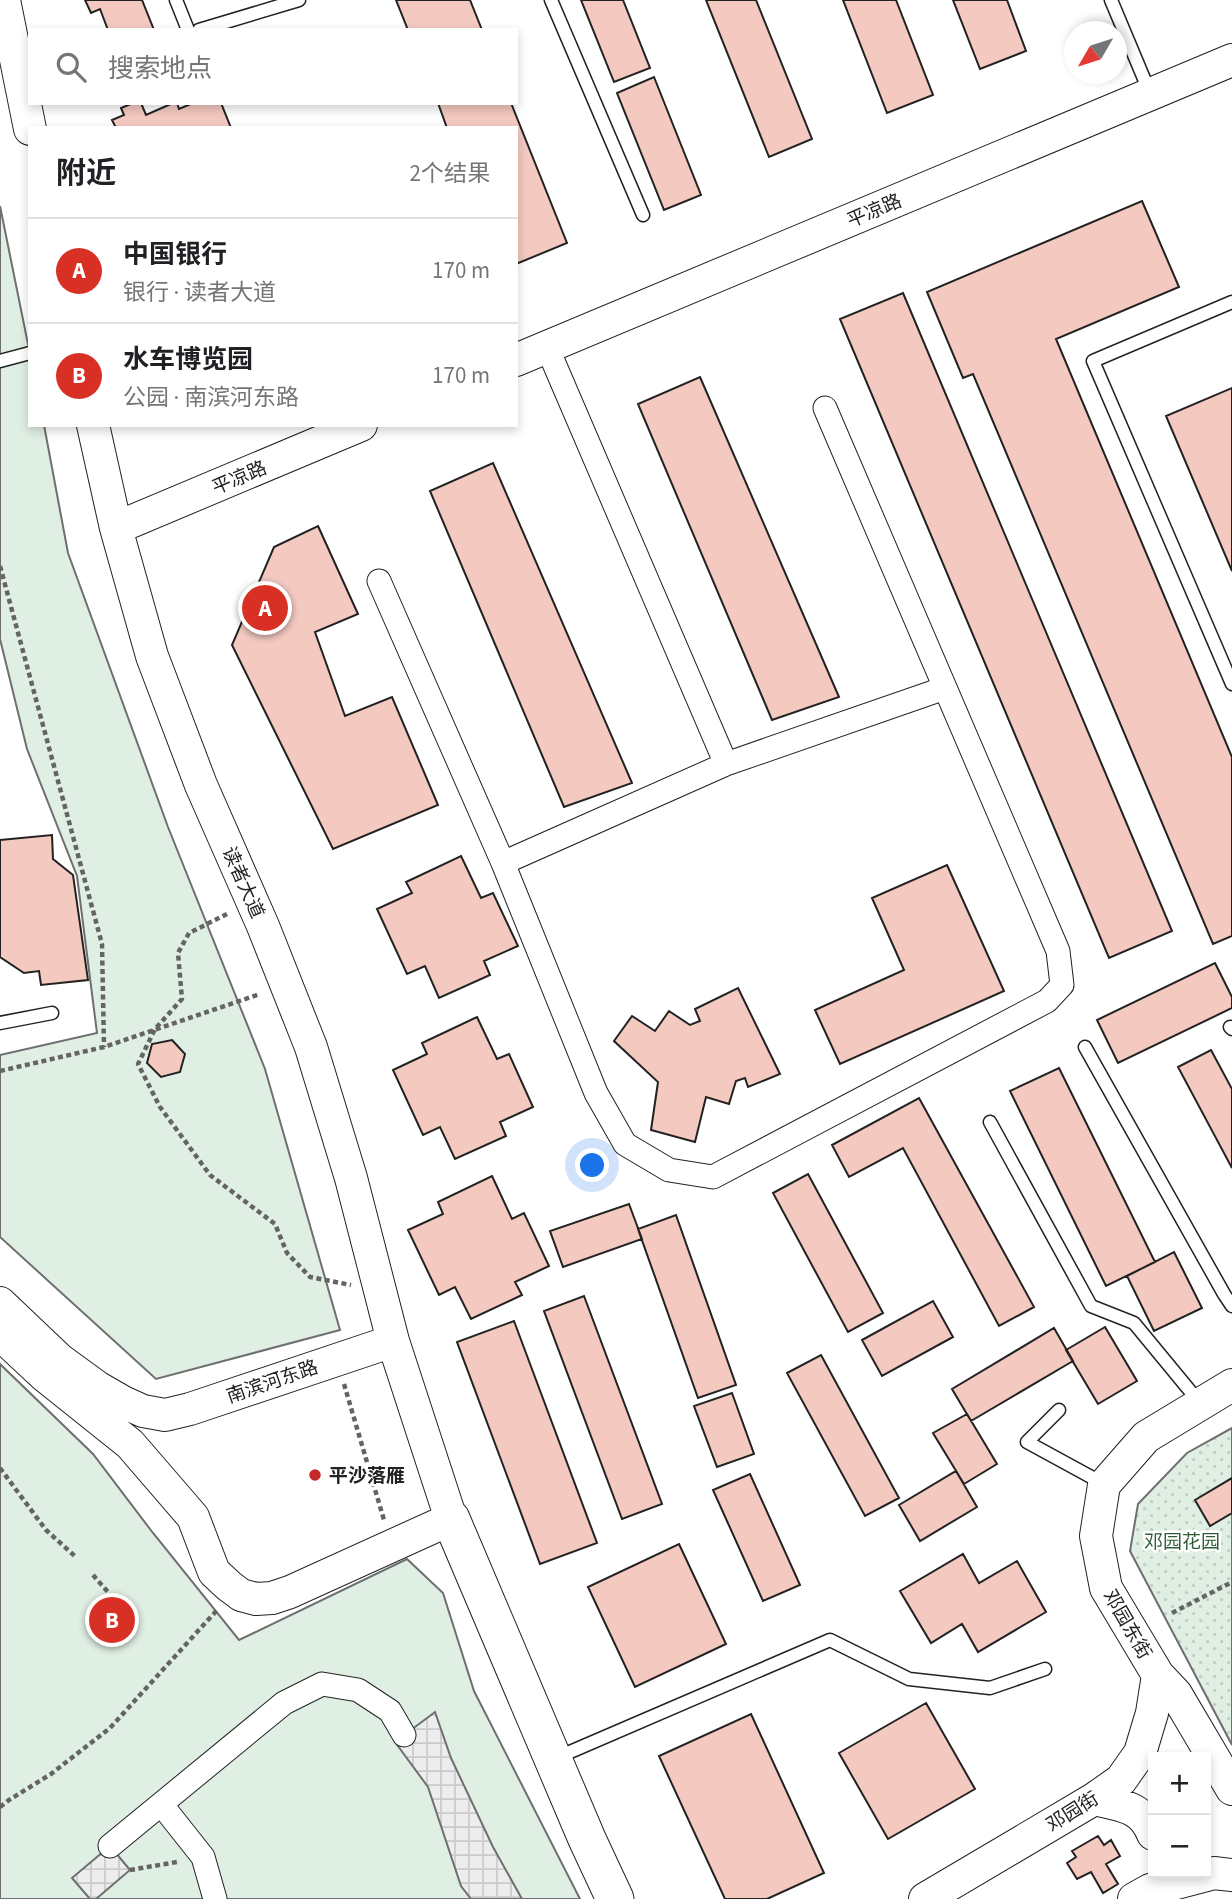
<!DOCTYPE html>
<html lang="zh">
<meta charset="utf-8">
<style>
:root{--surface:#fff;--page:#f6f6f6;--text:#202124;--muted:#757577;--line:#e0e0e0;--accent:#d93025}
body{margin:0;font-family:"Source Sans 3","Noto Sans SC",sans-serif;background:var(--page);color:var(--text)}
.controls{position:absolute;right:21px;bottom:21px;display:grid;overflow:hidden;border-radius:0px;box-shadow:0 4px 10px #0003}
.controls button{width:63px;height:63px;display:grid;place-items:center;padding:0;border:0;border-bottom:2px solid var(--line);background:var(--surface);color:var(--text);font:35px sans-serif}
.compass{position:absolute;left:1064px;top:21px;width:63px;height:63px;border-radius:50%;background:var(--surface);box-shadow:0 4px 10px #0003;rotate:231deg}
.you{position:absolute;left:593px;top:1166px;width:24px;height:24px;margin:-18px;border:5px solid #fff;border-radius:50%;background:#1a73e8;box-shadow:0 0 0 10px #1a73e833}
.badge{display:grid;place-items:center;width:46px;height:46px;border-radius:50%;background:var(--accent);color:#fff;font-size:23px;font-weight:700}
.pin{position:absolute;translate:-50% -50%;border:4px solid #fff;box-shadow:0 2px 7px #0006}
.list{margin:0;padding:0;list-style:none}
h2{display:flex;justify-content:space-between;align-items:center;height:91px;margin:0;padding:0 28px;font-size:30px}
h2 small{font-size:23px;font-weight:400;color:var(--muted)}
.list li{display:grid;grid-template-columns:46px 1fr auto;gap:21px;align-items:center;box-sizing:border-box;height:105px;padding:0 28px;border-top:2px solid var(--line)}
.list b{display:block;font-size:26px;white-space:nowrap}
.list p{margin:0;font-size:23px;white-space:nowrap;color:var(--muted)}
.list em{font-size:23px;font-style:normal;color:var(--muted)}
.icon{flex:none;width:38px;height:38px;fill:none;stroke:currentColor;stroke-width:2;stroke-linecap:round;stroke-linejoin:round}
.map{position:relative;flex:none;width:1232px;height:1899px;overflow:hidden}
.search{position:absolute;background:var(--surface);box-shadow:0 4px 10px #0003;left:28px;top:28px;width:490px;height:77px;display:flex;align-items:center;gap:18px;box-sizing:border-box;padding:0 24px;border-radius:0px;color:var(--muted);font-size:26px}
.panel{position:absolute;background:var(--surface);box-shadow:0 4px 10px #0003;left:28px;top:126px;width:490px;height:301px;border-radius:0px}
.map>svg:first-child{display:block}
.park{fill:#e0efe3;stroke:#6f6f6f;stroke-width:2}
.garden{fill:url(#garden-dots);stroke:#6f6f6f;stroke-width:2}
.plaza{fill:url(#plaza-grid);stroke:#6f6f6f;stroke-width:2}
.building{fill:#f3c9c0;stroke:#222;stroke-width:2}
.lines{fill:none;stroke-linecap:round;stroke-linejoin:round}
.lane-casing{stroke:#222;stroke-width:15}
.street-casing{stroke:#222;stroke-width:25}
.secondary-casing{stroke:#222;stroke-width:34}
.primary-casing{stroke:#222;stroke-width:39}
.path{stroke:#646464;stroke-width:4.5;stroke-dasharray:5 3.5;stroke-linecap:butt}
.lane{stroke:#fff;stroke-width:12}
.street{stroke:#fff;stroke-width:23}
.secondary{stroke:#fff;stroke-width:32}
.primary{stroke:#fff;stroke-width:37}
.poi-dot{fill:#c62828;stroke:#fff;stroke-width:2.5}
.labels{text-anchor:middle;stroke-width:5;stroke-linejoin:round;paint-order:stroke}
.street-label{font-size:19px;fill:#222;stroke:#fff}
.poi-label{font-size:19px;font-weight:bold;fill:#222;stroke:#fff;text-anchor:start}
.park-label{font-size:19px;fill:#2f5e38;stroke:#fff}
</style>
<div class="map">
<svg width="1232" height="1899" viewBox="0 0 1232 1899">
<defs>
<pattern id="garden-dots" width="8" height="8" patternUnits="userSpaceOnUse" patternTransform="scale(1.75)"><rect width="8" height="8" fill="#e0efe3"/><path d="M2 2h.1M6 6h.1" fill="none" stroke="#c0cdc2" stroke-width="1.8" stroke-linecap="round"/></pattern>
<pattern id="plaza-grid" width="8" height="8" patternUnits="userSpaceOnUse" patternTransform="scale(1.75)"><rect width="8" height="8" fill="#ededed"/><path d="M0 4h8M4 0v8" fill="none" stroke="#cbcbcb"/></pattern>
</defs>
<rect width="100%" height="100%" fill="#fff"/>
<path class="park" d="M0,206L30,354V425H44L68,553L168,827L265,1069L340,1330L156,1379L0,1237V1055L97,1033L77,876L27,749L0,639Z
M0,1364L93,1454L153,1533L239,1640L407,1559L443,1593L474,1691L580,1899H0Z"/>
<path class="garden" d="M1232,1428V1745L1130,1551L1138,1504L1187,1453Z"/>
<path class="plaza" d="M435,1712L451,1758L493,1847L522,1899H471L461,1886L428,1787L395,1742Z
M110,1846L130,1870L96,1899H90L72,1878Z"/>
<path class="building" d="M85,0H142L154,30H108L100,9L91,13Z
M396,0H470L482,30H408Z
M581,0H623L650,68L614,82Z
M706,0H756L812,139L769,157Z
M843,0H896L933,95L887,113Z
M953,0H1007L1026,51L980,69Z
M654,77L701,195L664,210L617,93Z
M133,103H141L146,115L173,103H177L179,109L193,103H221L231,128H116L112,120L124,115L121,108Z
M438,103H511L567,243L516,264V128H447Z
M1142,201L1179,287L1056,339L1232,757V936L1213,944L973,374L963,378L927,292Z
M903,293L1172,931L1109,958L840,319Z
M700,377L839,697L772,720L638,404Z
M1232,388V571L1166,416Z
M493,463L632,783L564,807L430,491Z
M318,526L358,614L315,632L345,716L392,697L438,805L333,849L232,645L274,547Z
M52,835L53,859L73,875L88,980L41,985L39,971L24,973L0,957V840Z
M461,856L481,898L493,893L518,946L484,961L490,975L439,998L425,966L407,974L377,909L412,893L406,882Z
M947,865L1004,991L840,1064L815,1010L904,970L872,898Z
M1215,963L1232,997V1008L1118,1063L1097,1020Z
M738,988L780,1074L748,1087L745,1078L736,1081L729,1104L706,1097L695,1142L651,1130L658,1082L614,1041L632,1016L655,1031L669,1011L690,1025L700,1021L695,1009Z
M477,1017L497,1059L509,1054L533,1107L500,1122L506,1136L455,1159L440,1127L423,1135L393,1070L427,1054L422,1043Z
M172,1040L185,1054L180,1072L161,1077L147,1063L152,1044Z
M1211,1050L1232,1089V1168L1178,1067Z
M1059,1068L1155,1262L1106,1286L1010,1091Z
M919,1098L1034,1307L999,1326L903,1148L849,1177L832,1145Z
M808,1174L883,1313L848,1332L773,1193Z
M492,1176L512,1219L524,1213L549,1266L515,1282L522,1295L471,1319L455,1287L439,1295L408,1230L443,1214L438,1202Z
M629,1204L642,1239L563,1267L550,1231Z
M676,1215L736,1385L698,1398L638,1229Z
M1174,1252L1202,1308L1154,1331L1127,1276Z
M584,1296L662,1504L622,1519L544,1311Z
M933,1301L953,1337L882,1376L862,1340Z
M514,1321L597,1543L540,1564L457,1342Z
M1105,1327L1137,1381L1098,1404L1066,1350Z
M1054,1328L1073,1361L971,1421L952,1389Z
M821,1355L899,1498L865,1516L787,1373Z
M732,1393L754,1454L717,1467L694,1406Z
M967,1414L997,1464L964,1484L933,1433Z
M956,1471L977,1507L920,1541L899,1505Z
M750,1474L800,1585L763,1601L713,1490Z
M1232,1478V1513L1210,1526L1195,1500Z
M679,1544L726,1644L635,1687L588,1587Z
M963,1554L979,1583L1017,1561L1046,1612L978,1652L962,1624L931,1643L900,1591Z
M926,1703L975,1789L888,1839L839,1753Z
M751,1714L824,1873L767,1899H725L659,1756Z
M1098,1836L1104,1845L1111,1840L1120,1856L1106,1864L1118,1884L1103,1893L1091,1872L1077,1879L1067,1863L1076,1857L1072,1851Z"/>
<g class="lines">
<g class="lane-casing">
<path id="lane" d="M176,0L188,30
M551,0L643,215
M1111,0L1150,93
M199,30L299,0
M1232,302L1093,361L1232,684
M0,361L30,353
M0,1023L52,1013
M1230,1027L1232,1029
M1085,1047L1224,1294L1232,1306
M990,1122L1091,1306L1134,1323L1200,1403
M1059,1410L1027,1442L1104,1484
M556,1758L830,1640L909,1679L990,1688L1045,1669"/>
</g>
<g class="street-casing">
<path id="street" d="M547,347L726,764
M379,581L503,863L596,1093L625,1144L669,1170L713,1177L1047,1001L1062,985L1058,951L825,408
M503,863L726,764L945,688
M161,1804L203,1857L215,1899
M110,1846L284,1703L322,1684L358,1690L390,1711L404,1735"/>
</g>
<g class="secondary-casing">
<path id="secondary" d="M4,0L30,129
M516,360L1232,60
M116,528L361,425
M0,1303L60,1360L97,1387L123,1402L143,1411L165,1415L190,1409L393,1341
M0,1334L45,1376L130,1444L193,1517L214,1572L229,1586L241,1595L256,1599L272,1598L290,1592L451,1519L393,1341L351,1178L311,1047L263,926L201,785L152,656L116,528L93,425
M1232,1385L1146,1437L1104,1485L1096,1536L1106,1588L1158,1675L1176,1694L1232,1789
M1094,1799C1120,1805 1142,1806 1153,1834
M925,1899L1094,1799L1121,1780L1140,1753L1152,1713L1158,1675
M1134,1899L1150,1890L1214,1873L1232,1875"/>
</g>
<g class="primary-casing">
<path id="primary" d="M451,1519L587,1839L615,1899"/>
</g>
<path class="path" d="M0,566L102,944L104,1047
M227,914L189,933L178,953L182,999L155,1029L138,1064L160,1107L210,1175L275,1224L287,1253L310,1277L351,1285
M0,1071L104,1047L260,994
M344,1384L384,1520
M0,1468L46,1530L77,1558
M93,1575L129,1616
M1172,1613L1232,1582
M0,1807L9,1800L51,1774L110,1728L218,1609
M130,1870L177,1862"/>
<use href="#lane" class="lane"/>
<use href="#street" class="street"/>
<use href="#secondary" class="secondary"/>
<use href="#primary" class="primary"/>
</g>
<circle class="poi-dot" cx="315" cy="1475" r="7"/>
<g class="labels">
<g class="street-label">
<text transform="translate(874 210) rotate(-23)" y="7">平凉路</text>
<text transform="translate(239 477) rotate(-23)" y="7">平凉路</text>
<text transform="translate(244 882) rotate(66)" y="7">读者大道</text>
<text transform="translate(272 1381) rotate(-19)" y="7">南滨河东路</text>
<text transform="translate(1128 1624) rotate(60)" y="7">邓园东街</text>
<text transform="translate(1072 1811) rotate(-32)" y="7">邓园街</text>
</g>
<g class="poi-label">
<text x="329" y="1482">平沙落雁</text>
</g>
<g class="park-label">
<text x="1182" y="1548">邓园花园</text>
</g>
</g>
</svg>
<div class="controls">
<button>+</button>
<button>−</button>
</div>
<svg class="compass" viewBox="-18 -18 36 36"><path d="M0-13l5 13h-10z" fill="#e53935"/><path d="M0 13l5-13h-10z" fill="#757577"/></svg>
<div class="you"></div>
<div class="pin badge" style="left:265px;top:608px">A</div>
<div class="pin badge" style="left:112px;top:1620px">B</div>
<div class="search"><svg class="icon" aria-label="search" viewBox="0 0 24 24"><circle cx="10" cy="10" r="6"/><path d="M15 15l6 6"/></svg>搜索地点</div>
<section class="panel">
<h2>附近<small>2个结果</small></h2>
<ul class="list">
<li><span class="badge">A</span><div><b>中国银行</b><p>银行 · 读者大道</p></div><em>170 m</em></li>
<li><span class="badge">B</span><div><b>水车博览园</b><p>公园 · 南滨河东路</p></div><em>170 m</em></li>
</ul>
</section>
</div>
